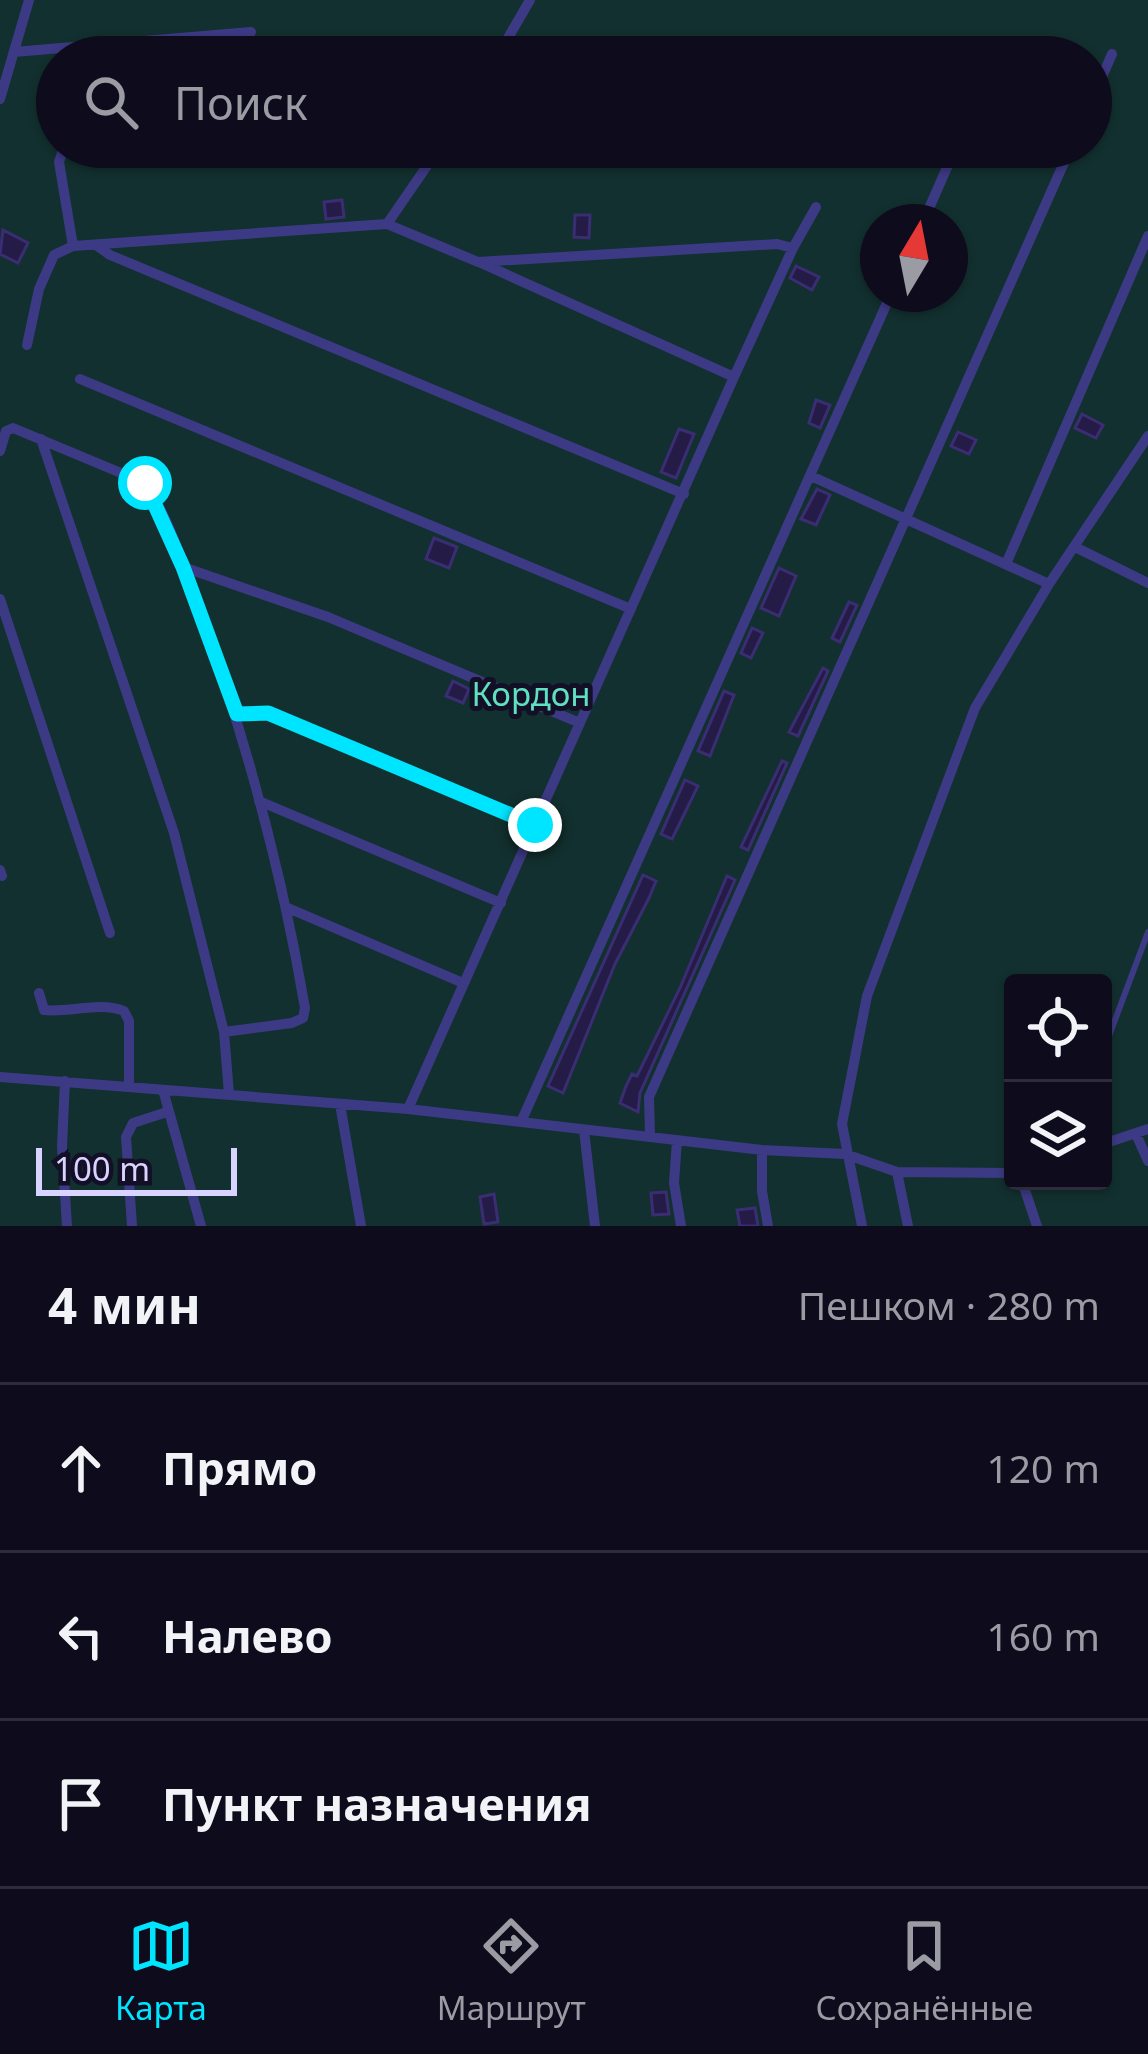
<!DOCTYPE html>
<html lang="ru">
<meta charset="utf-8">
<style>
:root{--surface:#0e0b1c;--page:#171425;--text:#f1f3f6;--muted:#9b9ba3;--line:#2e2b3b;--accent:#00e5ff}
body{margin:0;font-family:"Noto Sans",sans-serif;background:var(--page);color:var(--text)}
.controls{position:absolute;right:36px;bottom:36px;display:grid;overflow:hidden;border-radius:12px;box-shadow:0 3px 9px #0004}
.controls button{width:108px;height:108px;display:grid;place-items:center;padding:0;border:0;border-bottom:3px solid var(--line);background:var(--surface);color:var(--text);font:60px sans-serif}
.compass{position:absolute;left:860px;top:204px;width:108px;height:108px;border-radius:50%;background:var(--surface);box-shadow:0 3px 9px #0004;rotate:10deg}
.scale{position:absolute;left:36px;bottom:30px;width:201px;box-sizing:border-box;padding-left:12px;border:6px solid #d9d4ff;border-top:0;font-size:33px;line-height:42px;white-space:nowrap;color:#d9d4ff;-webkit-text-stroke:9px #130f26;paint-order:stroke}
.stop{position:absolute;width:36px;height:36px;margin:-27px;border:9px solid #00e5ff;border-radius:50%;background:#fff}
.stop.end{background:#00e5ff;border-color:#fff;box-shadow:0 3px 12px #0008}
.list{margin:0;padding:0;list-style:none}
h2{display:flex;justify-content:space-between;align-items:center;height:156px;margin:0;padding:0 48px;font-size:51px}
h2 small{font-size:39px;font-weight:400;color:var(--muted)}
.list li{display:grid;grid-template-columns:78px 1fr auto;gap:36px;align-items:center;box-sizing:border-box;height:168px;padding:0 48px;border-top:3px solid var(--line)}
.list b{display:block;font-size:45px;white-space:nowrap}
.list em{font-size:39px;font-style:normal;color:var(--muted)}
.icon{flex:none;width:66px;height:66px;fill:none;stroke:currentColor;stroke-width:2;stroke-linecap:round;stroke-linejoin:round}
.map{position:relative;flex:none;width:1148px;height:1226px;overflow:hidden}
.search{position:absolute;background:var(--surface);box-shadow:0 3px 9px #0004;left:36px;right:36px;top:36px;height:132px;display:flex;align-items:center;gap:30px;box-sizing:border-box;padding:0 42px;border-radius:66px;color:var(--muted);font-size:45px}
.sheet{height:660px;background:var(--surface)}
nav{display:flex;justify-content:space-around;align-items:center;box-sizing:border-box;height:168px;border-top:3px solid var(--line);background:var(--surface);font-size:33px;color:var(--muted)}
nav a{display:grid;justify-items:center;gap:6px}
nav .on{color:var(--accent)}
.map>svg:first-child{display:block}
.green{fill:#12302f;fill-rule:evenodd}
.building{fill:#241b47;stroke:#3b2d73;stroke-width:3}
.lines{fill:none;stroke-linecap:round;stroke-linejoin:round}
.lane{stroke:#3d3a85;stroke-width:6}
.street{stroke:#3d3a85;stroke-width:10}
.route{stroke:#00e5ff;stroke-width:15}
.labels{text-anchor:middle;stroke-width:10;stroke-linejoin:round;paint-order:stroke}
.park-label{font-size:33px;fill:#5fe0c0;stroke:#130f26}
</style>
<div class="map">
<svg width="1148" height="1226" viewBox="0 0 1148 1226">
<rect width="100%" height="100%" fill="#130f26"/>
<path class="green" d="M0,0H1148V1226H0ZM57,57H1091V147H57ZM878,222H950V294H878ZM1013,983H1103V1181H1013Z"/>
<path class="building" d="M342,200L344,217L326,219L324,202Z
M575,215H590L589,238L574,237Z
M3,230L28,243L18,263L0,254Z
M796,266L819,277L812,290L790,278Z
M816,400L830,405L820,428L809,423Z
M1082,414L1103,425L1096,438L1075,428Z
M679,429L694,434L676,478L661,472Z
M958,432L976,440L969,454L951,446Z
M817,489L830,495L816,525L801,519Z
M434,538L457,547L449,568L426,559Z
M779,568L796,576L779,616L761,608Z
M849,602L857,605L840,642L832,638Z
M752,628L763,633L751,658L741,653Z
M823,668L828,671L798,736L789,732Z
M453,681L469,689L463,703L446,696Z
M724,691L734,695L710,756L698,751Z
M782,761L787,763L748,850L741,847Z
M685,780L698,786L672,839L661,834Z
M643,875L656,881L649,898L615,964L563,1093L548,1086Z
M727,876L735,880L640,1093L638,1112L620,1103L626,1086L632,1074L637,1076L680,988Z
M666,1192L669,1214L653,1215L651,1193Z
M494,1194L498,1222L484,1224L480,1197Z
M755,1208L758,1226H740L737,1210Z"/>
<g class="lines">
<path class="lane" d="M1103,1052L1148,932"/>
<path class="street" d="M14,52L251,32
M497,57L530,0
M0,99L29,0
M1091,102L1112,54
M585,147L604,154
M923,222L956,147
M387,224L440,147
M96,245L110,255L684,494
M73,246L59,162L62,153L77,147
M481,263L734,377
M27,345L39,289L54,255L73,246L387,224L478,262L777,244L793,248
M80,379L631,609
M41,439L174,833L224,1032L229,1094
M0,451L6,431L13,428L145,483C170,519 184,568 199,609C246,739 282,872 305,1008L303,1018L292,1023L224,1032
M811,476L1049,584
M1075,547L1148,583
M1006,564L1148,236
M183,567L328,617L580,723
M0,599L110,933
M237,714H268L535,825
M259,801L501,903
M0,870L2,876
M288,908L463,983
M39,993L44,1010C70,1013 100,1001 124,1011L129,1021V1087
M0,1077L408,1109L762,1150L845,1154L897,1172L1013,1173
M65,1081L62,1146L67,1226
M163,1090L201,1226
M340,1104L361,1226
M408,1109L734,377L793,248L816,207
M521,1122L891,294
M584,1130L595,1226
M1136,1134L1148,1161
M650,1136L649,1097L1071,147
M677,1140L674,1183L681,1226
M1103,1144L1148,1129
M762,1150V1191L768,1226
M897,1172L908,1226
M1022,1181L1037,1226
M132,1226L126,1137L133,1123L167,1112
M862,1226L842,1124L867,996L975,708L1049,584L1148,436"/>
</g>
<g class="lines">
<path class="route" d="M145,483L183,567L237,714L268,713L535,825"/>
</g>
<g class="labels">
<g class="park-label">
<text x="531" y="706">Кордон</text>
</g>
</g>
</svg>
<div class="controls">
<button><svg class="icon" aria-label="locate" viewBox="0 0 24 24"><circle cx="12" cy="12" r="6"/><path d="M12 2v4M12 18v4M2 12h4M18 12h4"/></svg></button>
<button><svg class="icon" aria-label="layers" viewBox="0 0 24 24"><path d="M12 4l9 5-9 5-9-5zM3 14l9 5 9-5"/></svg></button>
</div>
<svg class="compass" viewBox="-18 -18 36 36"><path d="M0-13l5 13h-10z" fill="#e53935"/><path d="M0 13l5-13h-10z" fill="#9b9ba3"/></svg>
<div class="scale">100 m</div>
<div class="stop" style="left:145px;top:483px"></div>
<div class="stop end" style="left:535px;top:825px"></div>
<div class="search"><svg class="icon" aria-label="search" viewBox="0 0 24 24"><circle cx="10" cy="10" r="6"/><path d="M15 15l6 6"/></svg>Поиск</div>
</div>
<section class="sheet">
<h2>4 мин<small>Пешком · 280 m</small></h2>
<ul class="list">
<li><svg class="icon" aria-label="ahead" viewBox="0 0 24 24"><path d="M12 20V5M6 11l6-6 6 6"/></svg><div><b>Прямо</b></div><em>120 m</em></li>
<li><svg class="icon" aria-label="left" viewBox="0 0 24 24"><path d="M17 20v-9H6M10 6l-5 5 5 5"/></svg><div><b>Налево</b></div><em>160 m</em></li>
<li><svg class="icon" aria-label="arrive" viewBox="0 0 24 24"><path d="M6 21V4h12l-3 4 3 4H6"/></svg><div><b>Пункт назначения</b></div></li>
</ul>
</section>
<nav>
<a class="on"><svg class="icon" aria-label="map" viewBox="0 0 24 24"><path d="M3 6l6-2 6 2 6-2v14l-6 2-6-2-6 2zM9 4v14M15 6v14"/></svg>Карта</a>
<a><svg class="icon" aria-label="directions" viewBox="0 0 24 24"><path d="M12 3l9 9-9 9-9-9zM9 14v-3h6M13 9l2 2-2 2"/></svg>Маршрут</a>
<a><svg class="icon" aria-label="saved" viewBox="0 0 24 24"><path d="M7 4h10v16l-5-4-5 4z"/></svg>Сохранённые</a>
</nav>
